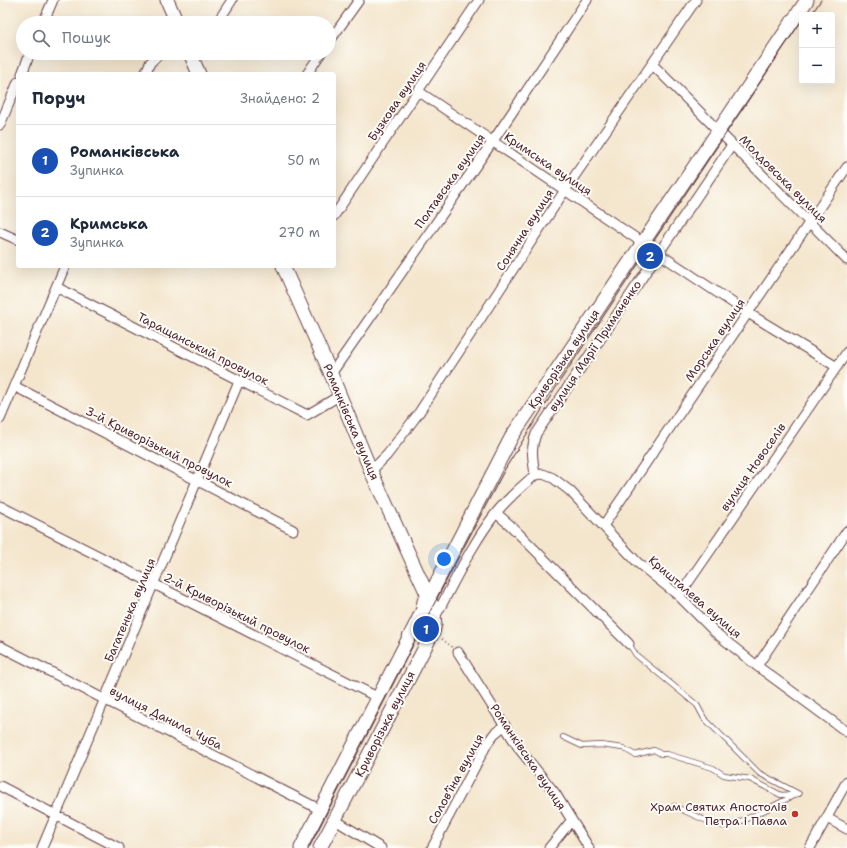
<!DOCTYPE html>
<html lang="uk">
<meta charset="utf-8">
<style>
:root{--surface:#fff;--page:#f6f6f7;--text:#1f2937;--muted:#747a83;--line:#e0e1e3;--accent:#c8321e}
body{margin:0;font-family:"Shantell Sans",sans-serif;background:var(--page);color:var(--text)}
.controls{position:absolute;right:12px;top:12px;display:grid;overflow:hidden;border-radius:4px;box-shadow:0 4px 16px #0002}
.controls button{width:36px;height:36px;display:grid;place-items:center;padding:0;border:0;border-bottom:1px solid var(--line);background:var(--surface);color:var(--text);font:20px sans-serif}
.you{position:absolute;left:444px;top:559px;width:14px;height:14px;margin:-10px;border:3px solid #fff;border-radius:50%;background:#1a73e8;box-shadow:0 0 0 6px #1a73e833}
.badge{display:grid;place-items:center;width:26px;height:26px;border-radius:50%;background:var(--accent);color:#fff;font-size:13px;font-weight:700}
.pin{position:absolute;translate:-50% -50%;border:2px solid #fff;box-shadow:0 1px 4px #0006}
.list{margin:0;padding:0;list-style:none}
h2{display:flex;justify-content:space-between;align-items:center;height:52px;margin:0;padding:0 16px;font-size:17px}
h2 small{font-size:13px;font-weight:400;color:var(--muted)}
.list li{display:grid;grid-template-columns:26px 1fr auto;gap:12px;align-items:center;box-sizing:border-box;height:72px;padding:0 16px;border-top:1px solid var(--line)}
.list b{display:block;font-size:15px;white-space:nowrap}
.list p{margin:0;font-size:13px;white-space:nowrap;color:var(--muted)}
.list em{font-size:13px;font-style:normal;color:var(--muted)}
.icon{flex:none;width:22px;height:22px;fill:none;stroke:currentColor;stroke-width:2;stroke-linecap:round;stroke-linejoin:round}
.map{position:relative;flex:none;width:847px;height:848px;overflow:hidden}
.search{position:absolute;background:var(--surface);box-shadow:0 4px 16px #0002;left:16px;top:16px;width:320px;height:44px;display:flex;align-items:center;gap:10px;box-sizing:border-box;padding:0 14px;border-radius:22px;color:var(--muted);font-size:15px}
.panel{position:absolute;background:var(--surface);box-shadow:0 4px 16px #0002;left:16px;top:72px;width:320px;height:196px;border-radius:4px}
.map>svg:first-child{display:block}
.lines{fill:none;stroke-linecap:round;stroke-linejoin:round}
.lane-casing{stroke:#643d43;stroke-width:6}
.street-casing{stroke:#643d43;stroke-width:11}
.secondary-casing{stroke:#643d43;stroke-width:15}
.path{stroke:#643d43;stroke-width:1.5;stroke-dasharray:1 3;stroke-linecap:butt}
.lane{stroke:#fff;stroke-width:4.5}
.street{stroke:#fff;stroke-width:9}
.secondary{stroke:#fff;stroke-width:13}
.tram{stroke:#4a1f2b;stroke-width:1}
.poi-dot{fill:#c8321e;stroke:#fdfcf7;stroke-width:1.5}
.labels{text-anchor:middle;stroke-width:4;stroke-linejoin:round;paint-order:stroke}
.street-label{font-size:12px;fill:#4a1f2b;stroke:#fdfcf7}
.poi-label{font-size:12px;fill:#4a1f2b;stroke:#fdfcf7;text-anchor:end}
</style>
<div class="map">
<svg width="847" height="848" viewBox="0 0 847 848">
<rect width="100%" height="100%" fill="#fdfcf7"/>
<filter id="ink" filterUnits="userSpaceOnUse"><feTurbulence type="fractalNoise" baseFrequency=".025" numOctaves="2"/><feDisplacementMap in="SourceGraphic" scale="8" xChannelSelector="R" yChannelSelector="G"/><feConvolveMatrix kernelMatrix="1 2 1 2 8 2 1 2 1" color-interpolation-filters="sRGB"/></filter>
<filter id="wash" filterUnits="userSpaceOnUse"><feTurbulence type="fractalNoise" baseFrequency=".012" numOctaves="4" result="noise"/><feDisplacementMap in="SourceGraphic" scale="16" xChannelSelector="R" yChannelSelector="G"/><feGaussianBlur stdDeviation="0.9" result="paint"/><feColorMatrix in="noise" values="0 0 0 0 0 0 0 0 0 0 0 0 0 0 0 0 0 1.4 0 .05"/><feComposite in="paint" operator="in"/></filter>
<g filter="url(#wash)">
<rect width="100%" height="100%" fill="#f4e6cd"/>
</g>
<g filter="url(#ink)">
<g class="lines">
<g class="lane-casing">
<path id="lane" d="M563,737L582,746L601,745L623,748L635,755L654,750L661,754H667L713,768L724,775L750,779L781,795L799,794L759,773L704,718L697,705L636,655L629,644
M674,806C687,812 710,824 724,826C735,827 782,801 795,795"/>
</g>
<g class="street-casing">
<path id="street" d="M43,23L53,0
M217,23L232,0
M329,42L359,0
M652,64L847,260
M22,74L30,53
M145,74L150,63L160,53
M307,74L321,53
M418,91L643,243
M0,125L18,82
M334,216L479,0
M0,232L18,240
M658,253L748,313L837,367
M56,287L307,415L339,396
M331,374L493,141L587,0
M14,386L293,530
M0,419L65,266
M371,471L387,455L418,414L565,190L696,0
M535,475L543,474L553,478L570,491L638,563L679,596L716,633L757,666L847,732
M535,475C533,459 530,450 536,434L732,145
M0,506L379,698
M496,513L510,525L629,644
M603,526L847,167
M679,596L847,352
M435,617C454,583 471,545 496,513C507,499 522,486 535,475
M0,646L321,810
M458,652L520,750L555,793L589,848
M757,666L847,531
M0,786L119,848
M827,818L847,829
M335,820L381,848
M42,848L239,381
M432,848L487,744L494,734L505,725
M549,848L571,821
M810,848L847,781"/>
</g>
<g class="secondary-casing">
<path id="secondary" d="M167,0L177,23
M190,53L199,74
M283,266L331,374L371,471L433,607L435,624L433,632L320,848
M423,609L512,436L807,0
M301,848L417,622L423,609L424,601"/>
</g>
<path class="path" d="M442,639L452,647"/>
<use href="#lane" class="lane"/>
<use href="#street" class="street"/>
<use href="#secondary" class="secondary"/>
<path class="tram" d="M811,15L821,0
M308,848L413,644L505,469L560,381L802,20"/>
</g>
</g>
<circle class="poi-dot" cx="795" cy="814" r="4"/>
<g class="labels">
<g class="street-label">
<text transform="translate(397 101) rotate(-56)" y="4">Бузкова вулиця</text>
<text transform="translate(548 164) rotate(34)" y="4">Кримська вулиця</text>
<text transform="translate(783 179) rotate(45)" y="4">Молдовська вулиця</text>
<text transform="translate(450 181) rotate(-55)" y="4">Полтавська вулиця</text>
<text transform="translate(525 230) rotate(-57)" y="4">Сонячна вулиця</text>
<text transform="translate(715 340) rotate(-56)" y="4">Морська вулиця</text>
<text transform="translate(595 346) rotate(-56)" y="4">вулиця Марії Примаченко</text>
<text transform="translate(203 349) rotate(27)" y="4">Таращанський провулок</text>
<text transform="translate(564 359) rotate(-56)" y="4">Криворізька вулиця</text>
<text transform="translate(351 422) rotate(67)" y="4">Романківська вулиця</text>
<text transform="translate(159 447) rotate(27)" y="4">3-й Криворізький провулок</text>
<text transform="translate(753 467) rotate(-55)" y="4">вулиця Новоселів</text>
<text transform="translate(695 597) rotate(41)" y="4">Кришталева вулиця</text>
<text transform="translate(130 610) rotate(-67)" y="4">Багатенька вулиця</text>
<text transform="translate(237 613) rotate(27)" y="4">2-й Криворізький провулок</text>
<text transform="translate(166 718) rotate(27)" y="4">вулиця Данила Чуба</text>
<text transform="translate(385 724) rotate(-63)" y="4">Криворізька вулиця</text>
<text transform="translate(528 757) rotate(56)" y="4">Романківська вулиця</text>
<text transform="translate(456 779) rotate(-61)" y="4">Соловʼїна вулиця</text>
</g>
<g class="poi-label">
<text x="787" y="811">Храм Святих Апостолів<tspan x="787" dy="14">Петра і Павла</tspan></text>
</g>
</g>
</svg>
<div class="controls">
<button>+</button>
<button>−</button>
</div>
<div class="you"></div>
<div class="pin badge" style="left:426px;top:629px;background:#1a4fb4">1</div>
<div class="pin badge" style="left:650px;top:256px;background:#1a4fb4">2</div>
<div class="search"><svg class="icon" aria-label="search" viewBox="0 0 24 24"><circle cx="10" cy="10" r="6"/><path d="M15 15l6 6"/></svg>Пошук</div>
<section class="panel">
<h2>Поруч<small>Знайдено: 2</small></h2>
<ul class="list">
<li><span class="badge" style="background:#1a4fb4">1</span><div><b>Романківська</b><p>Зупинка</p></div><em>50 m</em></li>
<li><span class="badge" style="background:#1a4fb4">2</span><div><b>Кримська</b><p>Зупинка</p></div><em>270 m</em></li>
</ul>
</section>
</div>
